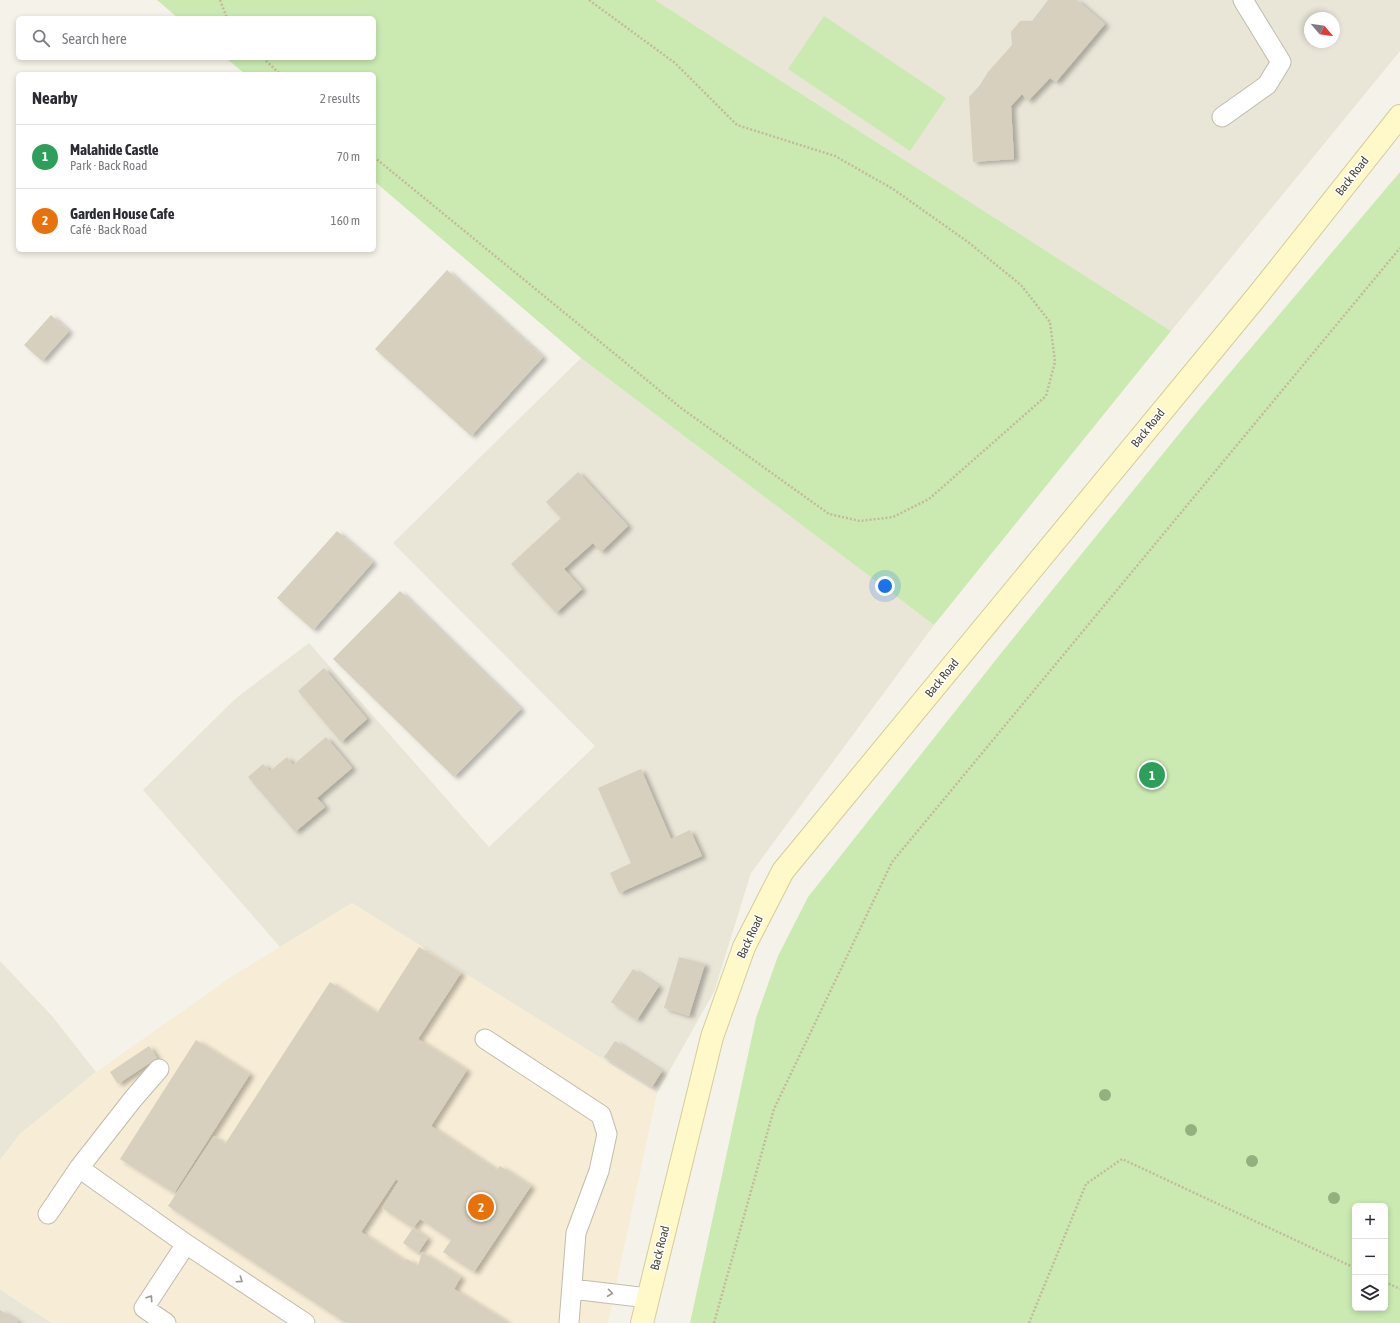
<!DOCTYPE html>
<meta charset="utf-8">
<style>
:root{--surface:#fff;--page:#f7f7f7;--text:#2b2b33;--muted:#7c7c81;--line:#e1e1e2;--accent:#2563eb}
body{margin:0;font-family:"Asap Condensed",sans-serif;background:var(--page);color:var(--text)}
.controls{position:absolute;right:12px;bottom:12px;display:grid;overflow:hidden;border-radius:6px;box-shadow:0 2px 6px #0003}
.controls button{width:36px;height:36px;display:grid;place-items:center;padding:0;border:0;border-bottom:1px solid var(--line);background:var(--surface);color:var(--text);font:20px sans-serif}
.compass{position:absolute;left:1304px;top:12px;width:36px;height:36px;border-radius:50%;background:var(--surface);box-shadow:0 2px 6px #0003;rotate:119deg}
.you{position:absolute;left:885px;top:586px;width:14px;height:14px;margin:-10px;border:3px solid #fff;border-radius:50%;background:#1a73e8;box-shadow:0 0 0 6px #1a73e833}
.badge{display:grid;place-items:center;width:26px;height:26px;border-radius:50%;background:var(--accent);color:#fff;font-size:13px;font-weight:700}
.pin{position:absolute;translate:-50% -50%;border:2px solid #fff;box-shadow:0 1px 4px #0006}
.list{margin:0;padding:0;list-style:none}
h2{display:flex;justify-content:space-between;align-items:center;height:52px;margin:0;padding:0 16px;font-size:17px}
h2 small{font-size:13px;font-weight:400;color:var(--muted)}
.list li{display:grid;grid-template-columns:26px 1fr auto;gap:12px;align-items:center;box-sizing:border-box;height:64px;padding:0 16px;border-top:1px solid var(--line)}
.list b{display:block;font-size:15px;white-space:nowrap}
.list p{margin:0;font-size:13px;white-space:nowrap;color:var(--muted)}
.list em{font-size:13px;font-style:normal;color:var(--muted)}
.icon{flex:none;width:22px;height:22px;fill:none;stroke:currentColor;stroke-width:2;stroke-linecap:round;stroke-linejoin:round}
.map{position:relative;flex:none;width:1400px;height:1323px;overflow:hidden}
.search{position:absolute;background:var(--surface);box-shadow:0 2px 6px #0003;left:16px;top:16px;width:360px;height:44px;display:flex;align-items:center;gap:10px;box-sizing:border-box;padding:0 14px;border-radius:6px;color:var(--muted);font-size:15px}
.panel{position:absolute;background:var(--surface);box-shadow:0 2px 6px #0003;left:16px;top:72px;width:360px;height:180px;border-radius:6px}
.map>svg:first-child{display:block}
.residential{fill:#e9e5d7;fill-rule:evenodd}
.commercial{fill:#f7ecd5}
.green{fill:#caeab2;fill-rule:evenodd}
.building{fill:#d7d0be;filter:url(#shadow)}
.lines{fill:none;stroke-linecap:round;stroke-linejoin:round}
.lane-casing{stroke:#c1bcac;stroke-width:21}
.secondary-casing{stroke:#d6cc99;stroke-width:24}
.path{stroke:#c3ba9c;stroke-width:2.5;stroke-dasharray:2 2;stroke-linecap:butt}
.lane{stroke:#fff;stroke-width:19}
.secondary{stroke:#fff8c9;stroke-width:22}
.tree{fill:#91b27f}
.oneway{stroke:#9b9891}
.labels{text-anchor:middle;stroke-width:3;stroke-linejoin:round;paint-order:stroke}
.street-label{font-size:12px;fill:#494437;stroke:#fff}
</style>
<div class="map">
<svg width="1400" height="1323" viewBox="0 0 1400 1323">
<defs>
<filter id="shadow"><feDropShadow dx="4.5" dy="2.5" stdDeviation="2" flood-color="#0004"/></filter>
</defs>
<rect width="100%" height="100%" fill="#f5f3e9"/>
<path class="residential" d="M655,0H1400V51L1171,331ZM1310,18H1334V42H1310Z
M581,358L934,625L751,873L714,992L657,1093L352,903L280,947L143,790L235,699L309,643L489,847L595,746L393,543Z
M0,961L52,1016L96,1072L20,1134L0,1160Z
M0,1289L16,1300L52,1323H0Z"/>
<path class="commercial" d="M352,903L657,1093L608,1323H52L0,1289V1160L20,1134L96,1072L234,975Z"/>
<path class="green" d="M157,0H655L1171,331L934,625L581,358L374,181V74H245L226,58H374V18H178Z
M824,16L946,98L910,151L788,69Z
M1400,172V1323H690L756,1018L778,956L808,897L1002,652L1200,408ZM1355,1206H1385V1308H1355Z"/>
<path class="building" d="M1048,0H1077L1105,24L1056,82L1050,78L1028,101L1022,94L1011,106L1014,159L973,162L969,97L980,85L988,72L1012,45L1011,32L1020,21H1032Z
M447,270L543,357L471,436L375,349Z
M51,315L69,331L42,361L24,345Z
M578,472L628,526L601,552L593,543L564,569L582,589L556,613L511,564L561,518L546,502Z
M337,531L373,562L313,630L277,598Z
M400,591L521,709L454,777L333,659Z
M324,668L367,719L341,742L298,691Z
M326,737L352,768L317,798L325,807L295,832L248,777L263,764L270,771L287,757L293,765Z
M641,769L671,839L690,830L702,856L619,893L610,873L631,863L598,788Z
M419,947L461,973L418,1039L467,1070L431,1126L497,1170L500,1166L531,1186L474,1272L443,1252L451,1240L420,1219L413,1228L382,1208L399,1181L396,1179L361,1232L405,1261L407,1259L418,1266L422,1252L461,1277L454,1289L509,1323H346L168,1206L214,1136L225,1144L330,982L377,1013Z
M679,957L705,964L689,1016L664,1008Z
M633,969L659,986L637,1020L611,1002Z
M196,1040L250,1074L174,1193L120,1159Z
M615,1041L662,1071L652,1087L604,1057Z
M149,1046L157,1058L118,1084L110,1072Z
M413,1228L428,1238L418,1253L403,1243Z
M0,1310L18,1321L17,1323H0Z"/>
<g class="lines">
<g class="lane-casing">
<path id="lane" d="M1222,117L1267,85L1281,62L1243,0
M485,1039L601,1115L607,1134L599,1171L576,1233L569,1323
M79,1168L133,1099L159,1069
M48,1214L79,1168L186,1244
M572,1289L648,1298
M166,1323L144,1308L186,1244L305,1323"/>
</g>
<g class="secondary-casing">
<path id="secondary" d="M642,1323L712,1037L744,947L783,871L1258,295L1400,116"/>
</g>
<path class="path" d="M220,0L227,18
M263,58L280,74
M374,157L681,408L829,514L860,521L893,517L929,499L1046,396L1055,362L1050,322L1021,285L968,242L893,189L835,156L737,125L675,63L589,0
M1385,1282L1400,1289
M714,1323L774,1109L892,862L1400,248
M1029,1323L1086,1184L1122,1159L1355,1268"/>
<use href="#lane" class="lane"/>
<use href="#secondary" class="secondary"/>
</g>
<g class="tree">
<circle cx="1105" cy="1095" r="6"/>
<circle cx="1191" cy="1130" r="6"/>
<circle cx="1252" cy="1161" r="6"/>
<circle cx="1334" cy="1198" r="6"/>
</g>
<defs><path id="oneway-chevron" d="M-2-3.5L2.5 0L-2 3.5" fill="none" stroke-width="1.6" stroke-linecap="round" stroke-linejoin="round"/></defs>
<g class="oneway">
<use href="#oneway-chevron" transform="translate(240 1280) rotate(34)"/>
<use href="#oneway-chevron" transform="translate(610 1293) rotate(7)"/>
<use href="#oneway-chevron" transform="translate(150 1298) rotate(-56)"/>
</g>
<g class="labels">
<g class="street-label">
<text transform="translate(1352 176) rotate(-52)" y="4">Back Road</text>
<text transform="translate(1148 428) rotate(-51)" y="4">Back Road</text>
<text transform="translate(942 678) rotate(-51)" y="4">Back Road</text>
<text transform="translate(750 937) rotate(-65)" y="4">Back Road</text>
<text transform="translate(660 1248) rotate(-76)" y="4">Back Road</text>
</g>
</g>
</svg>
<div class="controls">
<button>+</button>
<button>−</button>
<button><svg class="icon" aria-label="layers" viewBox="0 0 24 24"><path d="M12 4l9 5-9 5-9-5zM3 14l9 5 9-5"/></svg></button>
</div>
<svg class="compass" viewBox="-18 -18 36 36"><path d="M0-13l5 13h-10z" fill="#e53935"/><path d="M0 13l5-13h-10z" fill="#7c7c81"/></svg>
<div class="you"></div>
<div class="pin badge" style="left:1152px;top:775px;background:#2e9e5b">1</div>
<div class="pin badge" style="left:481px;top:1207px;background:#e8710a">2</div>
<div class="search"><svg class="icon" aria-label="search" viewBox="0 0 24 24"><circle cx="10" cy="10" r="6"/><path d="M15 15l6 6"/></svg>Search here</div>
<section class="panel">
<h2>Nearby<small>2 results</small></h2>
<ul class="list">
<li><span class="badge" style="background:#2e9e5b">1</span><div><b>Malahide Castle</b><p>Park · Back Road</p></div><em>70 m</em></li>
<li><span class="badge" style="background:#e8710a">2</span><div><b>Garden House Cafe</b><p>Café · Back Road</p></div><em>160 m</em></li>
</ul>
</section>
</div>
